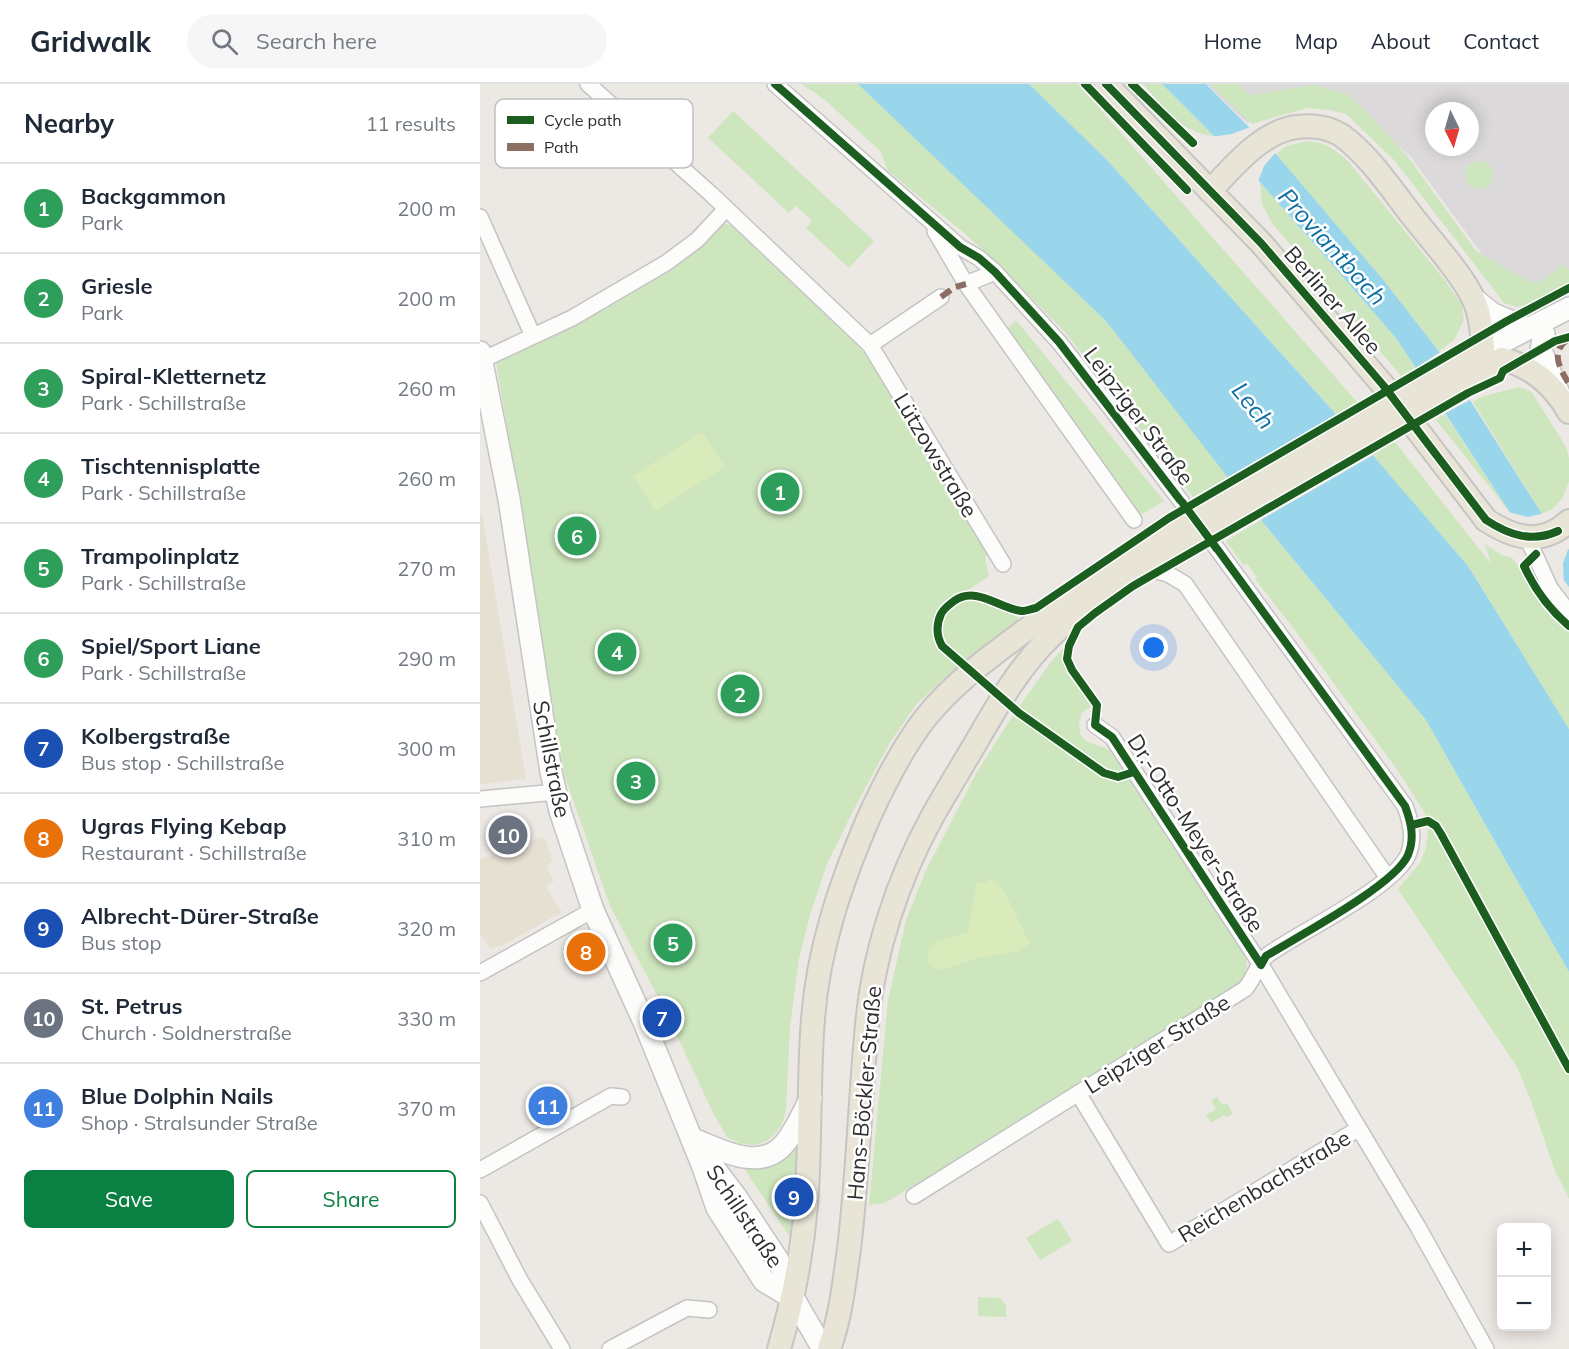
<!DOCTYPE html>
<meta charset="utf-8">
<style>
:root{--surface:#fff;--page:#f6f6f7;--text:#1f2937;--muted:#747a83;--line:#e0e1e3;--accent:#0b8043}
body{margin:0;font-family:Mulish,sans-serif;background:var(--page);color:var(--text)}
.controls{position:absolute;right:18px;bottom:18px;display:grid;overflow:hidden;border-radius:9px;box-shadow:0 3px 15px #0003}
.controls button{width:54px;height:54px;display:grid;place-items:center;padding:0;border:0;border-bottom:2px solid var(--line);background:var(--surface);color:var(--text);font:30px sans-serif}
.compass{position:absolute;left:945px;top:18px;width:54px;height:54px;border-radius:50%;background:var(--surface);box-shadow:0 3px 15px #0003;rotate:175deg}
.you{position:absolute;left:674px;top:564px;width:21px;height:21px;margin:-15px;border:4px solid #fff;border-radius:50%;background:#1a73e8;box-shadow:0 0 0 9px #1a73e833}
.badge{display:grid;place-items:center;width:39px;height:39px;border-radius:50%;background:var(--accent);color:#fff;font-size:20px;font-weight:700}
.pin{position:absolute;translate:-50% -50%;border:3px solid #fff;box-shadow:0 2px 6px #0006}
.list{margin:0;padding:0;list-style:none}
h2{display:flex;justify-content:space-between;align-items:center;height:78px;margin:0;padding:0 24px;font-size:26px}
h2 small{font-size:20px;font-weight:400;color:var(--muted)}
.list li{display:grid;grid-template-columns:39px 1fr auto;gap:18px;align-items:center;box-sizing:border-box;height:90px;padding:0 24px;border-top:2px solid var(--line)}
.list b{display:block;font-size:22px;white-space:nowrap}
.list p{margin:0;font-size:20px;white-space:nowrap;color:var(--muted)}
.list em{font-size:20px;font-style:normal;color:var(--muted)}
.actions{display:flex;gap:12px;padding:18px 24px}
.actions a{flex:1;padding:14px 0;border:2px solid var(--accent);border-radius:9px;text-align:center;font-size:21px;color:var(--accent)}
.actions .main{background:var(--accent);color:#fff}
.icon{flex:none;width:33px;height:33px;fill:none;stroke:currentColor;stroke-width:2;stroke-linecap:round;stroke-linejoin:round}
.map{position:relative;flex:none;width:1089px;height:1265px;overflow:hidden}
header{display:flex;align-items:center;gap:36px;box-sizing:border-box;height:84px;padding:0 30px;background:var(--surface);border-bottom:2px solid var(--line)}
header strong{font-size:28px}
nav{display:flex;gap:33px;margin-inline-start:auto;font-size:21px}
.search{width:420px;height:54px;background:var(--page);display:flex;align-items:center;gap:15px;box-sizing:border-box;padding:0 21px;border-radius:33px;color:var(--muted);font-size:22px}
main{display:flex}
aside{flex:1;background:var(--surface)}
.map>svg:first-child{display:block}
.industrial{fill:#dcd9db;fill-rule:evenodd}
.education{fill:#e6e0d3}
.green{fill:#cee6be}
.pitch{fill:#d9eabb}
.water{fill:#99d6ec}
.pier{fill:#ece8e4}
.lines{fill:none;stroke-linecap:round;stroke-linejoin:round}
.street-casing{stroke:#c5c4c5;stroke-width:18}
.secondary-casing{stroke:#c5c4c5;stroke-width:24}
.primary-casing{stroke:#c6c5c4;stroke-width:26}
.street{stroke:#fcfcfb;stroke-width:15}
.secondary{stroke:#fcfcfb;stroke-width:21}
.primary{stroke:#e8e4d6;stroke-width:22}
.primary-bridge-casing{stroke:#c6c5c4;stroke-width:26;stroke-linecap:butt}
.primary-bridge{stroke:#e8e4d6;stroke-width:22}
.quiet{stroke:#8d6e63;stroke-width:6;stroke-dasharray:12 6;stroke-linecap:butt}
.cycleway-casing{stroke:#fff;stroke-width:11}
.cycleway{stroke:#1b5e20;stroke-width:8}
.labels{text-anchor:middle;stroke-width:5;stroke-linejoin:round;paint-order:stroke}
.street-label{font-size:22px;fill:#2e2e2e;stroke:#fff}
.water-label{font-size:24px;font-style:italic;fill:#0d6fa3;stroke:#fff}
.key{fill:#fff;stroke:#c0c0c0;stroke-width:1.5}
.key-label{font-size:16px;fill:#2e2e2e}
</style>
<header>
<strong>Gridwalk</strong>
<div class="search"><svg class="icon" aria-label="search" viewBox="0 0 24 24"><circle cx="10" cy="10" r="6"/><path d="M15 15l6 6"/></svg>Search here</div>
<nav><a>Home</a><a>Map</a><a>About</a><a>Contact</a></nav>
</header>
<main>
<aside>
<h2>Nearby<small>11 results</small></h2>
<ul class="list">
<li><span class="badge" style="background:#2e9e5b">1</span><div><b>Backgammon</b><p>Park</p></div><em>200 m</em></li>
<li><span class="badge" style="background:#2e9e5b">2</span><div><b>Griesle</b><p>Park</p></div><em>200 m</em></li>
<li><span class="badge" style="background:#2e9e5b">3</span><div><b>Spiral-Kletternetz</b><p>Park · Schillstraße</p></div><em>260 m</em></li>
<li><span class="badge" style="background:#2e9e5b">4</span><div><b>Tischtennisplatte</b><p>Park · Schillstraße</p></div><em>260 m</em></li>
<li><span class="badge" style="background:#2e9e5b">5</span><div><b>Trampolinplatz</b><p>Park · Schillstraße</p></div><em>270 m</em></li>
<li><span class="badge" style="background:#2e9e5b">6</span><div><b>Spiel/Sport Liane</b><p>Park · Schillstraße</p></div><em>290 m</em></li>
<li><span class="badge" style="background:#1a4fb4">7</span><div><b>Kolbergstraße</b><p>Bus stop · Schillstraße</p></div><em>300 m</em></li>
<li><span class="badge" style="background:#e8710a">8</span><div><b>Ugras Flying Kebap</b><p>Restaurant · Schillstraße</p></div><em>310 m</em></li>
<li><span class="badge" style="background:#1a4fb4">9</span><div><b>Albrecht-Dürer-Straße</b><p>Bus stop</p></div><em>320 m</em></li>
<li><span class="badge" style="background:#6b7280">10</span><div><b>St. Petrus</b><p>Church · Soldnerstraße</p></div><em>330 m</em></li>
<li><span class="badge" style="background:#3f7fe0">11</span><div><b>Blue Dolphin Nails</b><p>Shop · Stralsunder Straße</p></div><em>370 m</em></li>
</ul>
<div class="actions"><a class="main">Save</a><a>Share</a></div>
</aside>
<div class="map">
<svg width="1089" height="1265" viewBox="0 0 1089 1265">
<rect width="100%" height="100%" fill="#ece8e4"/>
<path class="industrial" d="M727,0H1089V199L1024,200L930,72L871,23L828,16L767,39ZM954,27H990V63H954Z"/>
<path class="education" d="M0,430H2L46,695L0,700Z
M64,753L73,777L66,782L74,797L66,803L82,828L23,861L11,865L0,851V775L51,762L50,757Z"/>
<path class="green" d="M322,0H378L403,21L626,237L748,393L713,413L585,248L514,176L483,148L407,86L401,68L345,16Z
M549,0H598L877,318L856,330L628,77Z
M663,0H682L734,52C700,49 684,23 663,0Z
M730,0H757L770,11L833,1L867,10L887,28L928,73L996,167L1048,197L1060,198L1083,181L1089,186V202L1050,220L1037,223L1024,219L915,77L866,30L849,26L827,24L772,40Z
M253,27L394,157L369,184L326,144L332,137L316,122L309,129L228,54Z
M827,57C845,58 854,65 867,76L964,195L982,221L984,236L974,256L959,267L905,198L796,70L806,62Z
M985 91a14 14 0 1 1 28 0a14 14 0 1 1-28 0Z
M780,98L916,254L935,284L921,292L792,139L782,120Z
M243,139L252,142L382,266L426,331L509,467L505,474L509,492L481,511L538,533L537,537L461,597L435,622L409,660L373,727L347,780L330,831L319,875L310,942L306,1026L302,1040L295,1050L286,1057L275,1061L261,1060L247,1053L233,1029L184,924L130,822L84,690L16,277C77,251 145,219 198,178C214,166 228,152 243,139Z
M536,236L684,417L659,432L527,245Z
M1039,303L1052,308L1086,363L1089,374V398L1082,415L1072,425L1062,430L993,318L1001,313Z
M965,330L1029,427L956,336Z
M915,358L1011,480L1005,460L1020,470L1032,474L1041,485L1059,515L1072,532L1089,547V645L988,482L892,371Z
M781,436L946,636L1089,888V1115L1075,1087L1051,1017L1037,983L918,805L940,779L946,764L948,746L945,729L916,684L817,549L775,495L777,493L767,480L764,482L746,457Z
M584,564C581,586 601,604 613,621L602,629L599,639L600,650L606,657L630,666L764,869C769,881 766,889 760,901L405,1119L389,1121L408,917L426,836L446,786L497,688L528,639L573,575Z
M737,1013L742,1021L747,1019L753,1030L746,1034L744,1031L731,1039L726,1031L736,1025L731,1016Z
M319,1057L316,1109L311,1111L309,1136L313,1141L312,1156L267,1089L263,1080Z
M578,1135L592,1157L560,1176L546,1154Z
M498,1213L520,1214L526,1222V1233L498,1232Z"/>
<path class="pitch" d="M222,348L245,383L175,427L153,392Z
M510,795L522,803L550,860L536,868L497,874L463,886L454,884L448,878L449,865L456,858L488,848L497,799H504Z"/>
<path class="water" d="M378,0H549L628,77L890,368L988,482L1089,645V888L946,636L781,436L626,237Z
M682,0H726L796,70L905,198L961,270L1062,430L1089,466V503L1029,427L916,254L780,98Z"/>
<path class="pier" d="M773,42L796,68L784,82L777,100L730,53L752,50Z
M963,266L992,315L962,331L933,286Z
M859,329L895,370L779,437L746,394Z
M1028,428L1048,433L1065,429L1089,463L1083,479L1084,501L1027,429Z"/>
<g class="lines">
<g class="street-casing">
<path id="street" d="M108,0L231,110L390,261L523,480
M295,0L480,163L499,174L515,188L579,258L629,322L738,466L925,722C931,738 935,755 928,771C912,805 821,847 789,870C778,878 774,895 765,905L434,1112
M0,133L53,252
M455,147L486,200L654,436
M486,200L515,188
M390,261L461,213
M2,276L92,234L186,179L217,156L246,125
M1047,453L1070,504L1089,529
M664,484L688,490L705,500L908,794
M615,641L632,653L781,881L938,1143L1006,1265
M0,715L76,708
M0,889L113,826
M598,1009L689,1160L878,1045
M0,1086L131,1012L142,1013
M0,1119L40,1196L82,1265
M130,1265L207,1224L229,1226"/>
</g>
<g class="secondary-casing">
<path id="secondary" d="M993,214L1013,230L1047,244
M1064,250L1061,266L1080,312
M0,268L29,415L71,688L80,727L113,826L164,938L223,1083L237,1124L284,1197L314,1215
M1003,268L1089,224
M213,1055C241,1066 281,1089 305,1059C316,1046 323,1028 331,1014
M226,1073L257,1114L298,1176L314,1215L343,1265"/>
</g>
<g class="primary-casing">
<path id="primary" d="M626,0L781,159L903,301L1006,436C1035,455 1062,462 1089,437
M730,107C753,83 782,47 817,43C832,41 848,43 861,51C890,72 911,105 933,133C951,156 981,189 993,214C1001,231 1002,249 1003,268L974,283
M983,297L1022,275C1052,282 1074,302 1089,328
M299,1265C313,1217 322,1171 326,1121C331,1059 328,997 333,935C338,865 361,798 389,733C405,698 423,662 447,632C474,599 509,573 543,548C593,511 643,476 697,444
M349,1265C361,1232 364,1199 369,1165C378,1090 380,1015 387,941C393,870 418,795 452,733C466,708 481,684 495,660C517,622 540,581 573,550C612,513 661,486 707,457"/>
</g>
<use href="#street" class="street"/>
<use href="#secondary" class="secondary"/>
<use href="#primary" class="primary"/>
<g class="primary-bridge-casing">
<path id="primary-bridge" d="M697,444L974,283
M707,457L983,297"/>
</g>
<use href="#primary-bridge" class="primary-bridge"/>
<path class="quiet" d="M461,213L475,203L486,200
M1087,256C1070,268 1080,285 1089,300"/>
<g class="cycleway-casing">
<path id="cycleway" d="M295,0L480,163L499,174L515,188L579,258L700,416L702,418L737,465L738,466L925,722C931,738 935,754 928,771C915,801 817,853 786,872L781,881L632,653L615,641L617,621L592,586L587,575L589,562L598,543L615,529L653,502L988,309L1020,294L1023,287L1075,257L1089,253
M605,0L707,106
M626,0L781,159L903,301L1006,436C1029,451 1052,459 1078,447
M652,0L713,59
M1056,470L1044,482C1055,506 1069,525 1089,542
M654,688L638,693L624,689L539,629L462,562C456,551 456,541 461,530C464,524 469,521 474,517C496,501 520,525 542,527C546,527 551,525 556,524L689,434L1027,237L1089,204
M932,741L948,737L956,742L961,750L1089,985"/>
</g>
<use href="#cycleway" class="cycleway"/>
</g>
<g class="labels">
<g class="street-label">
<text transform="translate(853 216) rotate(49)" y="8">Berliner Allee</text>
<text transform="translate(659 332) rotate(53)" y="8">Leipziger Straße</text>
<text transform="translate(456 371) rotate(59)" y="8">Lützowstraße</text>
<text transform="translate(72 675) rotate(79)" y="8">Schillstraße</text>
<text transform="translate(716 749) rotate(57)" y="8">Dr.-Otto-Meyer-Straße</text>
<text transform="translate(677 960) rotate(-32)" y="8">Leipziger Straße</text>
<text transform="translate(384 1009) rotate(-85)" y="8">Hans-Böckler-Straße</text>
<text transform="translate(784 1102) rotate(-31)" y="8">Reichenbachstraße</text>
<text transform="translate(265 1132) rotate(56)" y="8">Schillstraße</text>
</g>
<g class="water-label">
<text transform="translate(852 163) rotate(48)" y="8">Proviantbach</text>
<text transform="translate(773 322) rotate(51)" y="8">Lech</text>
</g>
</g>
<rect x="15" y="15" width="198" height="69" rx="9" class="key"/>
<rect x="27" y="32" width="27" height="8" fill="#1b5e20"/>
<rect x="27" y="59" width="27" height="8" fill="#8d6e63"/>
<g class="key-label">
<text x="64" y="42">Cycle path</text>
<text x="64" y="69">Path</text>
</g>
</svg>
<div class="controls">
<button>+</button>
<button>−</button>
</div>
<svg class="compass" viewBox="-18 -18 36 36"><path d="M0-13l5 13h-10z" fill="#e53935"/><path d="M0 13l5-13h-10z" fill="#747a83"/></svg>
<div class="you"></div>
<div class="pin badge" style="left:300px;top:408px;background:#2e9e5b">1</div>
<div class="pin badge" style="left:260px;top:610px;background:#2e9e5b">2</div>
<div class="pin badge" style="left:156px;top:697px;background:#2e9e5b">3</div>
<div class="pin badge" style="left:137px;top:568px;background:#2e9e5b">4</div>
<div class="pin badge" style="left:193px;top:859px;background:#2e9e5b">5</div>
<div class="pin badge" style="left:97px;top:452px;background:#2e9e5b">6</div>
<div class="pin badge" style="left:182px;top:934px;background:#1a4fb4">7</div>
<div class="pin badge" style="left:106px;top:868px;background:#e8710a">8</div>
<div class="pin badge" style="left:314px;top:1113px;background:#1a4fb4">9</div>
<div class="pin badge" style="left:28px;top:751px;background:#6b7280">10</div>
<div class="pin badge" style="left:68px;top:1022px;background:#3f7fe0">11</div>
</div>
</main>
